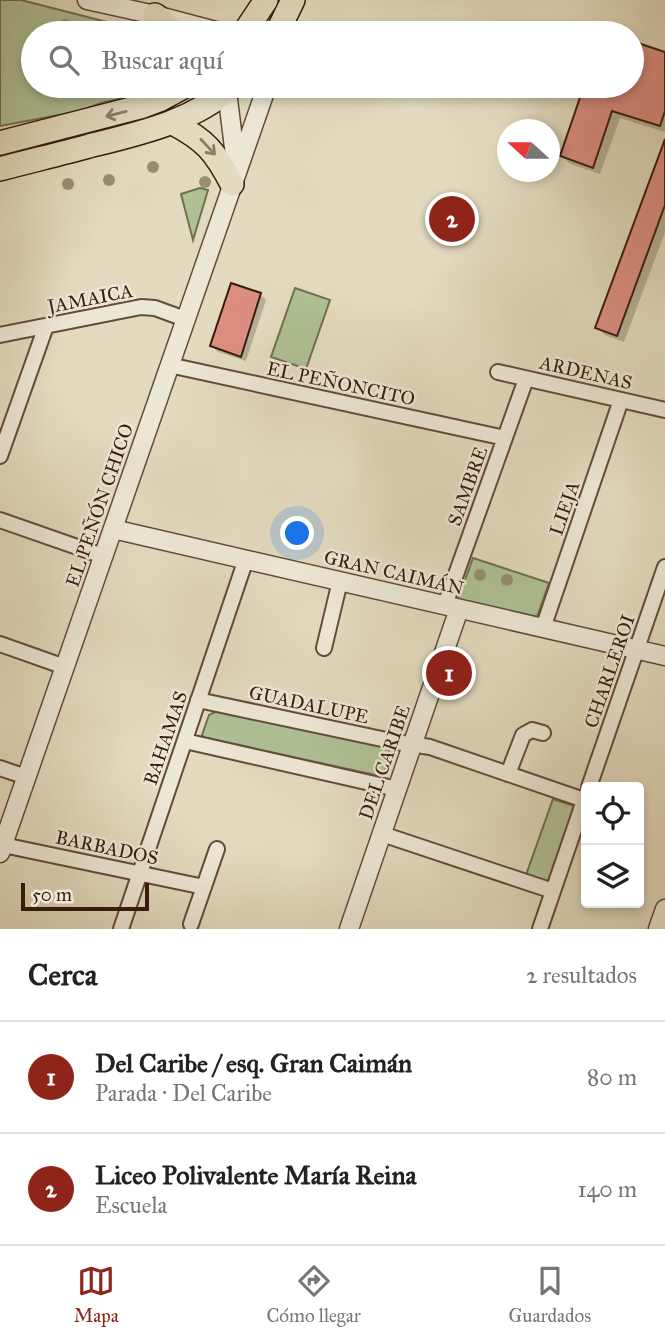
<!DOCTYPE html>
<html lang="es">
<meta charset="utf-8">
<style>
:root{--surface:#fff;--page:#f6f6f6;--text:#222;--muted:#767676;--line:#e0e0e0;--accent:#8f2418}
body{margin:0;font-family:"IM FELL Great Primer",serif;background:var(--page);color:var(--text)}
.controls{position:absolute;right:21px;bottom:21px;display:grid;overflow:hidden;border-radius:7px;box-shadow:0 4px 10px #0003}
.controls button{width:63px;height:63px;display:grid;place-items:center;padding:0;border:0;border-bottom:2px solid var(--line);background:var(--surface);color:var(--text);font:35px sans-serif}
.compass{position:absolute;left:497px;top:119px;width:63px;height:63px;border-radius:50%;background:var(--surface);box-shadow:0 4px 10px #0003;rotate:291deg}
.scale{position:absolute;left:21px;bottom:18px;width:128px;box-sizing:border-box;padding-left:7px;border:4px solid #381c0c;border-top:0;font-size:19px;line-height:24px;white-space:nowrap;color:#381c0c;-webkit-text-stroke:5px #ede8d6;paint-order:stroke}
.you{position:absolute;left:298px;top:534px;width:24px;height:24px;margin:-18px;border:5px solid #fff;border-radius:50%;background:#1a73e8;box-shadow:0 0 0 10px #1a73e833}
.badge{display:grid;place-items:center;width:46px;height:46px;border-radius:50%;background:var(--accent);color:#fff;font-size:23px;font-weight:700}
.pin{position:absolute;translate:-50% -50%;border:4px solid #fff;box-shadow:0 2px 7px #0006}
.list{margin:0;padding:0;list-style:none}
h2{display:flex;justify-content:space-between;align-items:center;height:91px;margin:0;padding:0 28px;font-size:30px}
h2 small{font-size:23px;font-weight:400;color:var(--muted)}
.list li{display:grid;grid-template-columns:46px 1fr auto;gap:21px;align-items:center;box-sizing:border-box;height:112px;padding:0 28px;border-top:2px solid var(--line)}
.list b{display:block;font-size:26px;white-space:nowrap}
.list p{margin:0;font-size:23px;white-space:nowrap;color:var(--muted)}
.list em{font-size:23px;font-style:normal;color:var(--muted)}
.icon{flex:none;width:38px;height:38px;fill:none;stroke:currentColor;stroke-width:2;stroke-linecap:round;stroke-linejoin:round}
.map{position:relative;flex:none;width:665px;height:929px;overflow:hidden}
.search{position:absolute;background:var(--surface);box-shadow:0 4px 10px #0003;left:21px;right:21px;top:21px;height:77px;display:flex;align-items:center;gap:18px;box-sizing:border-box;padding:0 24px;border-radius:38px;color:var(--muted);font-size:26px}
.sheet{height:315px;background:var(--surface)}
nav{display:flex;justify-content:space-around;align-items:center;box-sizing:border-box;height:98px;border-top:2px solid var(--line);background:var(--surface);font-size:19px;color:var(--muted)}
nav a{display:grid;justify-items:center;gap:4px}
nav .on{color:var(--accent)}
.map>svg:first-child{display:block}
.green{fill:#afc196;stroke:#746e51;stroke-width:2}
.shadow{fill:#0003}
.building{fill:#dd8e82;stroke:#381c0c;stroke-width:2}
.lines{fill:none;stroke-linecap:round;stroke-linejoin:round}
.minor-casing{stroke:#634c39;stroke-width:18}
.tertiary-casing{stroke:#634c39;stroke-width:21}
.primary-casing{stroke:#381c0c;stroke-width:26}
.minor{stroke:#ede8d6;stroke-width:14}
.tertiary{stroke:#ede8d6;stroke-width:18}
.primary{stroke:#e3dbc0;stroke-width:23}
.tree{fill:#998d74}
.oneway{stroke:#8e7c66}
.labels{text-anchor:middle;stroke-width:5;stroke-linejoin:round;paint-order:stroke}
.street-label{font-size:19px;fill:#381c0c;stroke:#ede8d6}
</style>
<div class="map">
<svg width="665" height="929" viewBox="0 0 665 929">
<rect width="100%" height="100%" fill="#e3dbc0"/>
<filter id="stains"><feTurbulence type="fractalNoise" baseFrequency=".00286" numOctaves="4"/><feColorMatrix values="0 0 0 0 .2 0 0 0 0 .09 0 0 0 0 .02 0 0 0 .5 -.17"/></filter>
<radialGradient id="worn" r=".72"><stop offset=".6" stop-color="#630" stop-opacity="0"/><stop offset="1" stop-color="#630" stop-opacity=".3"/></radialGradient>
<path class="green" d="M0,0H21L150,33H33V86H159L151,92L101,103L80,111L0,126Z
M200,188L208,190L193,240L181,194Z
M295,288L330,300L306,369L271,357Z
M473,558L549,583L537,617L458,599Z
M217,711L387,746L390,753L384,774L380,776L205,738L202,735L209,715Z
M553,799L577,807L552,879L543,881L526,875Z"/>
<path class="shadow" d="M632,42L665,54V132L620,118L600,174L570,164L562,156L586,86H632Z
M665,144V232L624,342L605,335L597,328Z
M260,294L266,300L246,361L218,352L212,346Z"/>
<path class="building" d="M632,41L665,52V111L660,126L612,111L593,168L560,156L584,86H632Z
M665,139V205L617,336L595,328Z
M231,283L261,293L241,357L210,346Z"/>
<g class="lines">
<g class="minor-casing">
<path id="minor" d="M0,335L141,307L155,308L185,319
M169,365L505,438
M498,372L665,410
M0,456L46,326
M0,520L103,556
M445,605L526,379
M543,628L621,400
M0,644L65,667
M324,648L340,581
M198,700L396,742L430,747L584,800
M185,741L397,789
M0,768L26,777
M508,774L523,735L532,730L543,733
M589,787L665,567
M382,834L553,891
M3,845L204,887
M191,924L217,849
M121,929L246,559
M540,929L586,795"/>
</g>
<g class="tertiary-casing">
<path id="tertiary" d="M87,0L155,15L223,33
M227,91L236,164
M113,529L665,656
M0,853L267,86
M349,929L459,609
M658,929L665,909"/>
</g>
<g class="primary-casing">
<path id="primary" d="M155,15L163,21L174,33
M244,33L266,0
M277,33L293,0
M173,123C205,140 215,151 232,184
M0,143L143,106L159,100L185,86
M0,169C30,161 60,154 89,146C141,133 192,122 233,86"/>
</g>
<use href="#minor" class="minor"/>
<use href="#tertiary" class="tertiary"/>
<use href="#primary" class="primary"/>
</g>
<g class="tree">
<circle cx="65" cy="25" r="6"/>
<circle cx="153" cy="167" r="6"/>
<circle cx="109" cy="180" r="6"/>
<circle cx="205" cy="182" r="6"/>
<circle cx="68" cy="184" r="6"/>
<circle cx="480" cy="575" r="6"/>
<circle cx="507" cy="580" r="6"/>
</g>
<defs><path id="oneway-shaft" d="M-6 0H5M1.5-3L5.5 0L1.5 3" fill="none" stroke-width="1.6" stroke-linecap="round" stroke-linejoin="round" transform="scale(1.75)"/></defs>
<g class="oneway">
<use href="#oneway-shaft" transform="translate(116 114) rotate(166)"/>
<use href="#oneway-shaft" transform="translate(208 147) rotate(47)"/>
</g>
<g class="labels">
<g class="street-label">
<text transform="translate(90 298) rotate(-11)" y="7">JAMAICA</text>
<text transform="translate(586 372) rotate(13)" y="7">ARDENAS</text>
<text transform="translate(341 383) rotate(12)" y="7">EL PEÑONCITO</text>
<text transform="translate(467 486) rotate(-70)" y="7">SAMBRE</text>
<text transform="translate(99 505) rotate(-71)" y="7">EL PEÑÓN CHICO</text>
<text transform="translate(564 508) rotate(-71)" y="7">LIEJA</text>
<text transform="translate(394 572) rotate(13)" y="7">GRAN CAIMÁN</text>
<text transform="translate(609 671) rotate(-71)" y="7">CHARLEROI</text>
<text transform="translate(309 704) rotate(12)" y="7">GUADALUPE</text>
<text transform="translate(165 738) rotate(-71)" y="7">BAHAMAS</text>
<text transform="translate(384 762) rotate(-71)" y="7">DEL CARIBE</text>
<text transform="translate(107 847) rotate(12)" y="7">BARBADOS</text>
</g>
</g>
<rect width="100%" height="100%" filter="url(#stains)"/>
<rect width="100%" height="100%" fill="url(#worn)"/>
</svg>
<div class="controls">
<button><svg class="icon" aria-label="locate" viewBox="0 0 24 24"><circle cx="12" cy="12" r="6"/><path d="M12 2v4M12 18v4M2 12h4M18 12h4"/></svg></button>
<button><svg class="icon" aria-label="layers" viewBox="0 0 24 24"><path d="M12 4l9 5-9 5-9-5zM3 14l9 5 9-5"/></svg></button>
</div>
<svg class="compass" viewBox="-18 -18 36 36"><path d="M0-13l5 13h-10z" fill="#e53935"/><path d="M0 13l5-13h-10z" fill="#767676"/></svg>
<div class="scale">50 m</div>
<div class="you"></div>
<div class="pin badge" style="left:449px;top:673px">1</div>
<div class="pin badge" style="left:452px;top:219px">2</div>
<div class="search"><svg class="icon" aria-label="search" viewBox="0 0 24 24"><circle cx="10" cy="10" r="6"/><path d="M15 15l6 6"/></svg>Buscar aquí</div>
</div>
<section class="sheet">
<h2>Cerca<small>2 resultados</small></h2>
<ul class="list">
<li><span class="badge">1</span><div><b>Del Caribe / esq. Gran Caimán</b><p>Parada · Del Caribe</p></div><em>80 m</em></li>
<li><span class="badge">2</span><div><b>Liceo Polivalente María Reina</b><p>Escuela</p></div><em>140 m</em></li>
</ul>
</section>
<nav>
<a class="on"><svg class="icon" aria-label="map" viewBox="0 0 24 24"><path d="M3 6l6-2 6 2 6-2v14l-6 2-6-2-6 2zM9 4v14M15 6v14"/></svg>Mapa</a>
<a><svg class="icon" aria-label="directions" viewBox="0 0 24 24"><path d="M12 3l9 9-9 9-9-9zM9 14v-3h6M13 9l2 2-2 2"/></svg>Cómo llegar</a>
<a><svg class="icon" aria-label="saved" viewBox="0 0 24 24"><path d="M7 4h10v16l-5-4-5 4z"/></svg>Guardados</a>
</nav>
